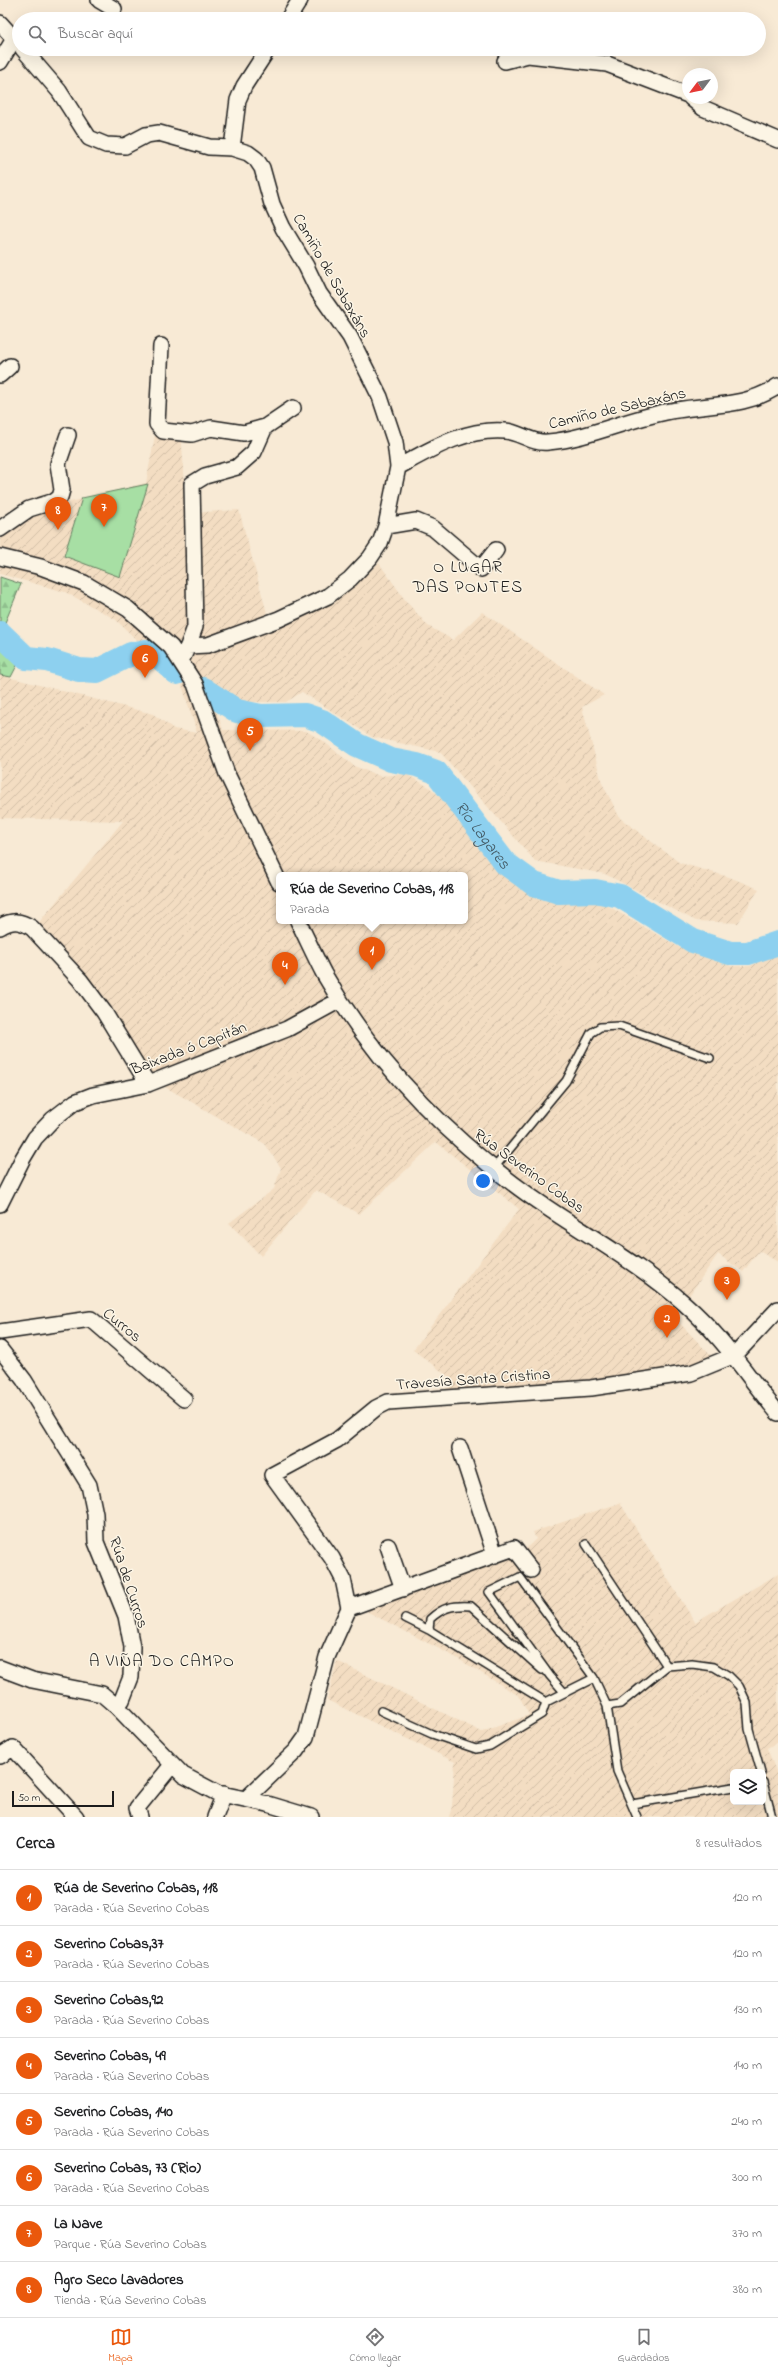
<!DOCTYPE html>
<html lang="es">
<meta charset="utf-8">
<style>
:root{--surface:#fff;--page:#f6f6f6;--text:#202124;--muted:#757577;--line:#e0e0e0;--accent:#ea580c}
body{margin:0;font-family:"Indie Flower",sans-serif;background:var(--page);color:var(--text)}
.controls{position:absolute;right:12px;bottom:12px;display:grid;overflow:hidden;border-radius:6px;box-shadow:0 4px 16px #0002}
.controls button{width:36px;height:36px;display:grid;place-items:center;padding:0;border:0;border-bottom:1px solid var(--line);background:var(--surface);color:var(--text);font:20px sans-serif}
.compass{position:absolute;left:682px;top:68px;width:36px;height:36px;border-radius:50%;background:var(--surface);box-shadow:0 4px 16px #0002;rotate:238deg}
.scale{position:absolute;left:12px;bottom:10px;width:102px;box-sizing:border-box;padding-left:4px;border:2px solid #1c1c1c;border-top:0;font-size:11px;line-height:14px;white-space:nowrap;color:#1c1c1c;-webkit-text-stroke:3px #fcf5e5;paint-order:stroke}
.you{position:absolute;left:483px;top:1181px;width:14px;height:14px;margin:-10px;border:3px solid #fff;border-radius:50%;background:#1a73e8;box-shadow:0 0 0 6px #1a73e833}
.badge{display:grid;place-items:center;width:26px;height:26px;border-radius:50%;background:var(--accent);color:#fff;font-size:13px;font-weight:700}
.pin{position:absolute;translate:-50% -33px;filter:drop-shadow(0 1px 2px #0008)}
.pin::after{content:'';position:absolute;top:21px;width:14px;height:12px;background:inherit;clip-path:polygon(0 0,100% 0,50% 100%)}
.popup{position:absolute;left:276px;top:872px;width:192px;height:52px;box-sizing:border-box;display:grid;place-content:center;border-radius:6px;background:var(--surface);filter:drop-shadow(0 1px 3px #0005);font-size:13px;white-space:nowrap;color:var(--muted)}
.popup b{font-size:15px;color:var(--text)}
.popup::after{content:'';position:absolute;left:50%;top:100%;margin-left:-8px;border:8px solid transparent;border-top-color:var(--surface)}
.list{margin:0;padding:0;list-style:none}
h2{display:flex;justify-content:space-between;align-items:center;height:52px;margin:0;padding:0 16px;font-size:17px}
h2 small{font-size:13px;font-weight:400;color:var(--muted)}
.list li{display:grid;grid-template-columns:26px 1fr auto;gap:12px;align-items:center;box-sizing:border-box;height:56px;padding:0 16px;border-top:1px solid var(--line)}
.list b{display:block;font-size:15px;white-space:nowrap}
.list p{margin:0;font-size:13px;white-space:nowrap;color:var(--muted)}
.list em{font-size:13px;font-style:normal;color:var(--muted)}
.icon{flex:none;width:22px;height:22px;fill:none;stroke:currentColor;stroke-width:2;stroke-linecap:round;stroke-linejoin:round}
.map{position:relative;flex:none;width:778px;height:1817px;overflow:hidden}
.search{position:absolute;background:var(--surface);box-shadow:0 4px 16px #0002;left:12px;right:12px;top:12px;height:44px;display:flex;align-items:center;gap:10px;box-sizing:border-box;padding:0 14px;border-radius:22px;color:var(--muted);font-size:15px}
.sheet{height:500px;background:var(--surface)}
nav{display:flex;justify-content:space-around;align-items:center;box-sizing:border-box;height:56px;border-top:1px solid var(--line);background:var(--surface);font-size:11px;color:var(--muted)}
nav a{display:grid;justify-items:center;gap:2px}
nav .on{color:var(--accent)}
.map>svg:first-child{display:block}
.industrial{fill:url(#industrial-furrows);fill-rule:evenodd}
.forest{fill:url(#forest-firs);stroke:#627e60}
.park{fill:#a7dfa4;stroke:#627e60}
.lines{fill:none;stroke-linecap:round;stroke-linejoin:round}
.river{stroke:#8dd0ef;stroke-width:24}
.lane-casing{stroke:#1c1c1c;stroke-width:10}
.street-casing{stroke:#1c1c1c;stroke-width:18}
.lane{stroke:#fcf5e5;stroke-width:7}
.street{stroke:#fcf5e5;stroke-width:15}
.labels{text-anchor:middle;stroke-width:3;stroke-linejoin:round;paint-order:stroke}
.street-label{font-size:16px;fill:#1c1c1c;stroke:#fcf5e5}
.neighbourhood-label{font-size:17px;letter-spacing:1px;fill:#1c1c1c;stroke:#fcf5e5}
.water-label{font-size:17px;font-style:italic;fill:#445b66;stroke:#fcf5e5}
</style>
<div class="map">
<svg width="778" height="1817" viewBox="0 0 778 1817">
<defs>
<pattern id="industrial-furrows" width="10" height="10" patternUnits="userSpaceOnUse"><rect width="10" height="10" fill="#f3ddc2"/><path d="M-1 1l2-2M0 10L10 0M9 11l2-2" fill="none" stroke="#d0bda6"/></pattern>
<pattern id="forest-firs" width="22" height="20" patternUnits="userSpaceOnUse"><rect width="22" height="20" fill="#a7dfa4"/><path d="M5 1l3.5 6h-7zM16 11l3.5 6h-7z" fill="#8fbf8d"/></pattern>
</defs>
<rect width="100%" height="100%" fill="#f8ead5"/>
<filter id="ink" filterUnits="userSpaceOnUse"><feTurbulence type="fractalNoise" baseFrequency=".025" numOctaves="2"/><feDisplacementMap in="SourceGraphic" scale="8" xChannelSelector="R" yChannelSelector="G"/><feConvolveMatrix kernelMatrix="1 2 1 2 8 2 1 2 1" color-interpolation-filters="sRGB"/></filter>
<g filter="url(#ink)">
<path class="industrial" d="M156,430L181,432L187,513L239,510L271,628L334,603L379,563L406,601L428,626L453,640L482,612L604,695L582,707L602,783L620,818L680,863L729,877L759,889L738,923L696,921L605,874L535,861L440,752L372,737L302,692L286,702H236L207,679L206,681L223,730L306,731L323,741L354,766L380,776L406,774L429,787L456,810L483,851L515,884L546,900L601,902L679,947L731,966H750L778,953V1262L759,1251L743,1272L718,1254L674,1317L714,1359L686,1370L605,1384L444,1393L452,1379L413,1350L519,1209L436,1142L359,1214L316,1190L261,1256L229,1223L274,1189L281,1168L265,1144L146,1076L36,926L123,821L0,818V675L153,714L174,729L197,733L181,682L167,660L147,650L115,619L65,592L0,574V533L34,511L146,483ZM279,875H465V921H279Z
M620,1503L695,1622L778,1574V1742L767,1748L778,1776V1817H449L452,1806L455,1762L327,1700L337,1661L482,1732L529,1715L519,1696L455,1657L366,1611L520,1554L536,1539L533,1532ZM733,1772H763V1802H733Z"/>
<path class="forest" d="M0,577L21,584L4,625L28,644L11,677L0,675Z"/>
<path class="park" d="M148,484L120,577L64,556L82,498Z"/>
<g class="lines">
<g class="river">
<path d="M0,633L26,658L47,660L79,670L97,671L131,654L146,651L156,654L177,673"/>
<path id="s1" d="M203,689L237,711L261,716L305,715L322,721L357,745L391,760L417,765L436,772L505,863L534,884L559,892L595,891L620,896L693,941L730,953H748L778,943"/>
</g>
<g class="lane-casing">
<path id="lane" d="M494,1168L566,1081L591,1033L600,1027L619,1026L710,1058
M586,1544L667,1666
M405,1618L429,1630L546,1702L594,1678
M429,1630L430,1619C443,1607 453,1605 471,1606L542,1670
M564,1692L550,1676L489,1592L520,1577L594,1678L607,1706L617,1771L637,1817
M607,1706L620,1704L667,1666L692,1664L714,1667L729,1676L739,1686L747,1703L749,1729L761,1772
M381,1711L432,1734L476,1749L490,1746L542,1714L546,1702
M763,1782L772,1817
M632,1804L733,1787"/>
</g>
<g class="street-casing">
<path id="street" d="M99,0L114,9
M288,19L300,0
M0,23L19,44
M23,49L59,91L89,138L106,145L125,146L146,135L159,133L209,147L232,148
M505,61L528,55L607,64L688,95
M0,62L14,39
M691,98L703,108L778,140
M161,346L157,424L163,431L192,434L211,428L244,433L265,427
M0,375L10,366
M398,467C431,449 465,428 505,431C520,432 532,444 548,442C592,438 633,416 677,410C712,404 747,407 778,386
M386,526L416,521L433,528L481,569L496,550
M0,529L29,509L55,501L60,497L62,490L58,464L68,435
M0,557L41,567L84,583L128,609L171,647L195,684L227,774L279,882
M188,646L195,627L192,484L205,476L237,467L254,452L265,427L293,408
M181,661L188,646L208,645L279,619L328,596L350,579L370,558L380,543L386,526L398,467L395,442L380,397L350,337L319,293L306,266L283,228L272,204L262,168L256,159L248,153L232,148L238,100L244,86L268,49
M298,921C307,939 315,957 324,974C376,1064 446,1136 530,1196C581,1232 638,1262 685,1304C724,1338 746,1375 778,1413
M0,927C12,920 20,920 32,928L80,980L104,1012L148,1084
M0,1204L23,1158L35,1138L53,1119L75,1102L93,1095L148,1084L287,1029L340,1000
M0,1332L91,1319L184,1399
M0,1349L24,1380L89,1485L95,1514L96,1542L126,1616L132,1647L131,1677L122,1700L117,1707
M460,1448L495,1555
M388,1546L403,1589
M349,1608L514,1548L531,1570
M0,1668L32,1680L102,1694L117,1707L183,1775L217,1793L268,1804L311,1817
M0,1756L13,1748L76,1817
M247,1798L296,1751L306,1737L327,1657L349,1608L343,1579L332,1558L272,1475L337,1440L376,1408L388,1402L591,1388L691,1373L735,1355L778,1309
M140,1817L137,1808L172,1765
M215,1817L224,1794"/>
</g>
<use href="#lane" class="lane"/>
<use href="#street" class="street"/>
</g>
</g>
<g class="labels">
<g class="street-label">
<text transform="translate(333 275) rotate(60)" y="6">Camiño de Sabaxáns</text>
<text transform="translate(617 407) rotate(-13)" y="6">Camiño de Sabaxáns</text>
<text transform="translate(188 1047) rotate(-21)" y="6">Baixada ó Capitán</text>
<text transform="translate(530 1170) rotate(36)" y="6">Rúa Severino Cobas</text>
<text transform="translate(123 1324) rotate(39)" y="6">Curros</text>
<text transform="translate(473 1378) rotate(-4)" y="6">Travesía Santa Cristina</text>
<text transform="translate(130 1582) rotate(72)" y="6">Rúa de Curros</text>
</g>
<g class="neighbourhood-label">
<text x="468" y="572">O LUGAR<tspan x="468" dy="20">DAS PONTES</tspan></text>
<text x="162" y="1666">A VIÑA DO CAMPO</text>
</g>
<g class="water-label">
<text dy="6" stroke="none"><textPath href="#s1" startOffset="332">Río Lagares</textPath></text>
</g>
</g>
</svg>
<div class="controls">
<button><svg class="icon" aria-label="layers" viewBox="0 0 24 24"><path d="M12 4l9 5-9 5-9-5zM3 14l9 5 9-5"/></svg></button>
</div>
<svg class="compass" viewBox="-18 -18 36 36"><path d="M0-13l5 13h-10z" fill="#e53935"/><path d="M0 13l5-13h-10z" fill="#757577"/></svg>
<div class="scale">50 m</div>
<div class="you"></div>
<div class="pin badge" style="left:372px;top:970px">1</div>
<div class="popup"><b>Rúa de Severino Cobas, 118</b>Parada</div>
<div class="pin badge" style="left:667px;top:1338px">2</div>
<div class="pin badge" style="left:727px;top:1300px">3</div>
<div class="pin badge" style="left:285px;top:985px">4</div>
<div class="pin badge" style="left:250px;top:751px">5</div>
<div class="pin badge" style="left:145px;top:678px">6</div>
<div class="pin badge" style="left:104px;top:527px">7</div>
<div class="pin badge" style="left:58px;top:530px">8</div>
<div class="search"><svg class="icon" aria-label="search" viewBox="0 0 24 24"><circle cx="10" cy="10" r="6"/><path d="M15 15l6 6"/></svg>Buscar aquí</div>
</div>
<section class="sheet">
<h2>Cerca<small>8 resultados</small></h2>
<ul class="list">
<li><span class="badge">1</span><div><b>Rúa de Severino Cobas, 118</b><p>Parada · Rúa Severino Cobas</p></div><em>120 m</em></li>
<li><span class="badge">2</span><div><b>Severino Cobas,37</b><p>Parada · Rúa Severino Cobas</p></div><em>120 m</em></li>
<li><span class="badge">3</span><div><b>Severino Cobas,92</b><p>Parada · Rúa Severino Cobas</p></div><em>130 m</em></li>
<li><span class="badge">4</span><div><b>Severino Cobas, 49</b><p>Parada · Rúa Severino Cobas</p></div><em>140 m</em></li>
<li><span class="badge">5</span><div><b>Severino Cobas, 140</b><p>Parada · Rúa Severino Cobas</p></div><em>240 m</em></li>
<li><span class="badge">6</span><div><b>Severino Cobas, 73 (Rio)</b><p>Parada · Rúa Severino Cobas</p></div><em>300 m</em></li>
<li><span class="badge">7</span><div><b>La Nave</b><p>Parque · Rúa Severino Cobas</p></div><em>370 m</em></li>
<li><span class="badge">8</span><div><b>Agro Seco Lavadores</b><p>Tienda · Rúa Severino Cobas</p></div><em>380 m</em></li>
</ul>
</section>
<nav>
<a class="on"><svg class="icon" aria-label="map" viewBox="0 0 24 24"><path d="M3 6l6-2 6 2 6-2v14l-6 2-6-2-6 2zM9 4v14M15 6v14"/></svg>Mapa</a>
<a><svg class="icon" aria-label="directions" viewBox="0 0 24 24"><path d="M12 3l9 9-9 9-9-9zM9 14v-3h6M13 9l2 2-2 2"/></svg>Cómo llegar</a>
<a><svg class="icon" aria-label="saved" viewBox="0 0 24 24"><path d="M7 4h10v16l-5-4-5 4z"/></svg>Guardados</a>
</nav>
